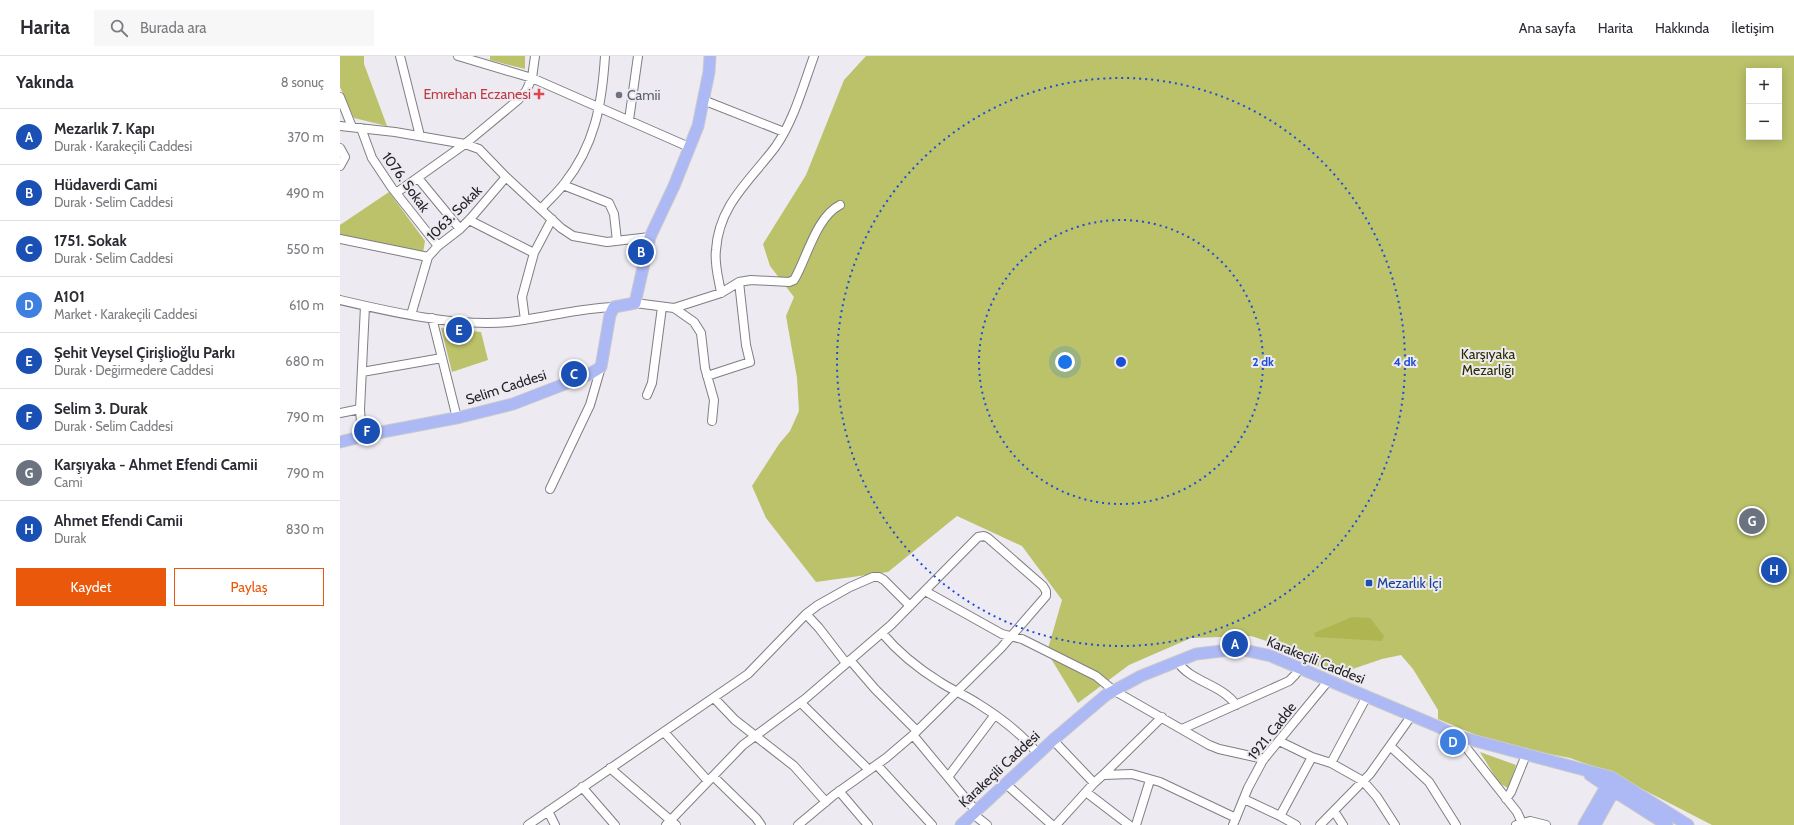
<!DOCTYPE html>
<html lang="tr">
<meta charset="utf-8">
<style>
:root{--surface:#fff;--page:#f7f7f7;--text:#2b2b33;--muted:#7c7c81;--line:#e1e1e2;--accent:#ea580c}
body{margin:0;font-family:Cabin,sans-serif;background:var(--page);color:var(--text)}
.controls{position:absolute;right:12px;top:12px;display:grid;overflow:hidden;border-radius:0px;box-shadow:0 2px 10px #0003}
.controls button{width:36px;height:36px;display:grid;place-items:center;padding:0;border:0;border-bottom:1px solid var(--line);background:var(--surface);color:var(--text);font:20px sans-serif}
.you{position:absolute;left:725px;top:306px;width:14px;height:14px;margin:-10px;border:3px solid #fff;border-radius:50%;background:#1a73e8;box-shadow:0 0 0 6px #1a73e833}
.badge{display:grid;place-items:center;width:26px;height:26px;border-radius:50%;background:var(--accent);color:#fff;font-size:13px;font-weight:700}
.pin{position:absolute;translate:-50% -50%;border:2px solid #fff;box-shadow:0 1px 4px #0006}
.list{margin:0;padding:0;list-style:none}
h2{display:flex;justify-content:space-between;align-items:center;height:52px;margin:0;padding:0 16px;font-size:17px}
h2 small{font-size:13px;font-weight:400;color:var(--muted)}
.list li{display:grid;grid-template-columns:26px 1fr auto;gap:12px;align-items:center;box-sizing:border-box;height:56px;padding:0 16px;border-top:1px solid var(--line)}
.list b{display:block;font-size:15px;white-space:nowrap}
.list p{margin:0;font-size:13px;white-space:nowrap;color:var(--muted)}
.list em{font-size:13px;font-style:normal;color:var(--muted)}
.actions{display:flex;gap:8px;padding:12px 16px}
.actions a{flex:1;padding:9px 0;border:1px solid var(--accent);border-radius:0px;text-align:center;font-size:14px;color:var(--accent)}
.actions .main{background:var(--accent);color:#fff}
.icon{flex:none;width:22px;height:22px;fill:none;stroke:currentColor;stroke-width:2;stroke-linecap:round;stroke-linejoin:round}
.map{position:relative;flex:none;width:1454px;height:769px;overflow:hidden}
header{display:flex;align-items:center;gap:24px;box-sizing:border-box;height:56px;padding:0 20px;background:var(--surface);border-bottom:1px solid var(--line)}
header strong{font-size:19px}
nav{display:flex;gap:22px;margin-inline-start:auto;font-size:14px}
.search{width:280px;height:36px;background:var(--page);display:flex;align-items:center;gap:10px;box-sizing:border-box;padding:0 14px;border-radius:0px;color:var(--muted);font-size:15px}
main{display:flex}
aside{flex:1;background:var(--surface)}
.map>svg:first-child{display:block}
.green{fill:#bbc26a;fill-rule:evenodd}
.forest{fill:#afb651}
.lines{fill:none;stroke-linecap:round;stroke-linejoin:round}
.minor-casing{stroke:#817d84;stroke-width:10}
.major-casing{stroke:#cacacb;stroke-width:13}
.minor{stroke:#fff;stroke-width:8}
.major{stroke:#acb9f4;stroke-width:11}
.ring{fill:none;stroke:#1d4ed8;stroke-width:2;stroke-dasharray:2 4}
.health-dot{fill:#e0444e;stroke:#edeaf1;stroke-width:1.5}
.worship-dot{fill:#6b7280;stroke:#edeaf1;stroke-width:1.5}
.transit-dot{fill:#1a4fb4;stroke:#edeaf1;stroke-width:1.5}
.labels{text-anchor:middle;stroke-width:4;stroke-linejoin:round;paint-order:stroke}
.health-label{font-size:14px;fill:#be3a42;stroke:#edeaf1;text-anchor:end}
.worship-label{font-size:14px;fill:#5b616d;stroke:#edeaf1;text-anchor:start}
.street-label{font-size:14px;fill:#242325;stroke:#edeaf1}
.park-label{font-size:14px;fill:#2c2e02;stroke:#edeaf1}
.transit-label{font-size:14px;fill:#164399;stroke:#edeaf1;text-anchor:start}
.centre{fill:#1d4ed8;stroke:#edeaf1;stroke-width:2}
.ring-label{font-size:12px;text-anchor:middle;font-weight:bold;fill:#1d4ed8;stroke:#edeaf1;stroke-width:4;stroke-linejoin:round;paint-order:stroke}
</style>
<header>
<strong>Harita</strong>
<div class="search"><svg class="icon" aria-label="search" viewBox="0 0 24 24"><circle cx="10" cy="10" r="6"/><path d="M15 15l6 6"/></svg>Burada ara</div>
<nav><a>Ana sayfa</a><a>Harita</a><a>Hakkında</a><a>İletişim</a></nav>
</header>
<main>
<aside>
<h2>Yakında<small>8 sonuç</small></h2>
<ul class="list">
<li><span class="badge" style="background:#1a4fb4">A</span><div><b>Mezarlık 7. Kapı</b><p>Durak · Karakeçili Caddesi</p></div><em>370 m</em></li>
<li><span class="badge" style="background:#1a4fb4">B</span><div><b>Hüdaverdi Cami</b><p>Durak · Selim Caddesi</p></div><em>490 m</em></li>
<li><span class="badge" style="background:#1a4fb4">C</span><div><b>1751. Sokak</b><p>Durak · Selim Caddesi</p></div><em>550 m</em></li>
<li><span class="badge" style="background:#3f7fe0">D</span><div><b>A101</b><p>Market · Karakeçili Caddesi</p></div><em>610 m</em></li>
<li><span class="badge" style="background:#1a4fb4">E</span><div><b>Şehit Veysel Çirişlioğlu Parkı</b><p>Durak · Değirmedere Caddesi</p></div><em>680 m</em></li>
<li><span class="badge" style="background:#1a4fb4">F</span><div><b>Selim 3. Durak</b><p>Durak · Selim Caddesi</p></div><em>790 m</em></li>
<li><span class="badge" style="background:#6b7280">G</span><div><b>Karşıyaka - Ahmet Efendi Camii</b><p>Cami</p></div><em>790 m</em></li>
<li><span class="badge" style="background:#1a4fb4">H</span><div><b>Ahmet Efendi Camii</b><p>Durak</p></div><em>830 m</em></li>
</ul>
<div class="actions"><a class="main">Kaydet</a><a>Paylaş</a></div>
</aside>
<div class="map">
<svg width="1454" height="769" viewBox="0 0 1454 769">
<rect width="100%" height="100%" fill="#edeaf1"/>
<path class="green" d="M0,0H24V8L47,70L14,62L0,31Z
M150,0H185V13L150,4Z
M526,0H1454V769H1372L1269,716L1230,702L1189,694L1141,681L1098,663V654L1073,613L1061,599L1042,603L998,618L965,605L958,595L911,580L851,582L789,609L738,647L707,596L722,544L682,490L617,460L548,516L476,526L426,462L412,430L439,388L450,375L459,355L457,322L446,260L454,241L430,210L423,188L466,119L504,24ZM1409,15H1439V81H1409Z
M49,136L85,185L83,197L4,180L0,178V169Z
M101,272L141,276L148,304L112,316Z
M1140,696L1176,709L1168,732L1159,727Z"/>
<path class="forest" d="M1012,561L1030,562L1044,580L1042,585L975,581L974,577Z"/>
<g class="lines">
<g class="minor-casing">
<path id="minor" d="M60,0L80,80
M118,0L192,22L349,91
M0,41L12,71
M363,44L444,76
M289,64L298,0
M0,70L55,76L125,88L139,93L166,121L221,172L233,180L267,186L310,181
M21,72L32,102L52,132L98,190
M0,92L5,101L0,110
M78,122L120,173
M223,129L269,147L274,158L277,185
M56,137L125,88L178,44L186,35L192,22L195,0
M201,153C208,145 217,137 224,128C255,89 262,48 265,0
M129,164L194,197
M0,183L88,201
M399,226L411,224L449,226L454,224C467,202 476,161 500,149
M381,237C379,224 374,208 376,194C379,148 411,124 436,90C454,64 463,30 474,0
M0,244C51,256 116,271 169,266C204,262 239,252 274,251
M295,247L334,252L354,266L361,277L365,312L374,344L372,365
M334,252L381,237L399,226L406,289L410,306L367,320
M71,259L88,201L98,190L120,173L131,162L166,121
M92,262L117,362
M185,264L182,241L194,197L212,163
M22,316L102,302
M307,339L312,327L322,251
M0,357L20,353
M22,381L20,353L25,250
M210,433L250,349L261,311
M585,535L662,578L682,583L756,620L773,634L869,689L879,693L924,703
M466,558L479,572L506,607
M542,577C558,596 579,613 600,626C612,634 625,639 637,647C658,660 683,679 698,698
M510,604L535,633L577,675
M837,605C850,626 882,628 896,649
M374,642L395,664L454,710L486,746
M461,647L529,714
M842,673L949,625L955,619L960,612
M324,676L368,725
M573,679L636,755
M1117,680L1177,756L1183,769
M713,684L754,727L763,719L792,718L820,726L896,762
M939,685L972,701L991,707L1023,725L1037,741L1055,769
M1050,690L1089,726L1116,769
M991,707L1027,640
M537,709L592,769
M270,712L336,769
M763,719L822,661
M373,720L416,762L421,769
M608,721L654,660
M666,728L712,769
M242,731L275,769
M499,735L528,769
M746,736L789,769
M904,743L940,760L956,769
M1166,743L1171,736L1186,699
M208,755L215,769
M994,755L1003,769
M633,758L647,769
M940,760L972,701
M188,769L408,618L466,558L478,549L510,531L533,521H539L544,524L570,550
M326,769L403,689L465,643L551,569L638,481L644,480L648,482L703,530L706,535V540L661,592L573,679L546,702L494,739L458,769
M716,769L754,727
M796,769L810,724
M893,769L908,732L923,704L989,624
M980,769L1030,718L1072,659
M1176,769L1190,765L1206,769"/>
</g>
<g class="major-casing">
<path id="major" d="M0,386L37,377L121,361L173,348L248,319L261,311L270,259L274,251L295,247L310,181L334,130L358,70L369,16L370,0
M1250,719L1266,730L1327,769
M621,769L713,684L766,639L801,620L856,598L899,593L931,600L1099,671L1117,680L1271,721L1348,769
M1244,769L1270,724
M1255,769L1277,729"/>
</g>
<use href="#minor" class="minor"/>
<use href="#major" class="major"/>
</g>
<g class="ring">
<circle cx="781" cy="306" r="142"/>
<circle cx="781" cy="306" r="284"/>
</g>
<path class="health-dot" d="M197 32h4v4h4v4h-4v4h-4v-4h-4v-4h4z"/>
<circle class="worship-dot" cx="279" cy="39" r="4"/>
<rect class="transit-dot" x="1025" y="523" width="8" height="8" rx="2"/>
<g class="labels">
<g class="health-label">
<text x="191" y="43">Emrehan Eczanesi</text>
</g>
<g class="worship-label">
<text x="287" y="44">Camii</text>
</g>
<g class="street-label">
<text transform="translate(66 126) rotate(54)" y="5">1076. Sokak</text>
<text transform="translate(114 157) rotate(-45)" y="5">1063. Sokak</text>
<text transform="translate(166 331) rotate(-18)" y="5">Selim Caddesi</text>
<text transform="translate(976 604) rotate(22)" y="5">Karakeçili Caddesi</text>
<text transform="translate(932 675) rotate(-52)" y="5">1921. Cadde</text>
<text transform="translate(659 713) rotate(-43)" y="5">Karakeçili Caddesi</text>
</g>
<g class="park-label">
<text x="1148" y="303">Karşıyaka<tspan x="1148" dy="16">Mezarlığı</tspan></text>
</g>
<g class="transit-label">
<text x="1037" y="532">Mezarlık İçi</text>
</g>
</g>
<circle cx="781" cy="306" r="6" class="centre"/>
<g class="ring-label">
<text x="923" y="310">2 dk</text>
<text x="1065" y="310">4 dk</text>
</g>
</svg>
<div class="controls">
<button>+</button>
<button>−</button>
</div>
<div class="you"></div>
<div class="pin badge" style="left:895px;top:588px;background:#1a4fb4">A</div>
<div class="pin badge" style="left:301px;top:196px;background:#1a4fb4">B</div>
<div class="pin badge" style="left:234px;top:318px;background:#1a4fb4">C</div>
<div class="pin badge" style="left:1113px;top:686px;background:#3f7fe0">D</div>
<div class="pin badge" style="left:119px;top:274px;background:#1a4fb4">E</div>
<div class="pin badge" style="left:27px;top:375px;background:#1a4fb4">F</div>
<div class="pin badge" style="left:1412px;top:465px;background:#6b7280">G</div>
<div class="pin badge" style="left:1434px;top:514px;background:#1a4fb4">H</div>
</div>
</main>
